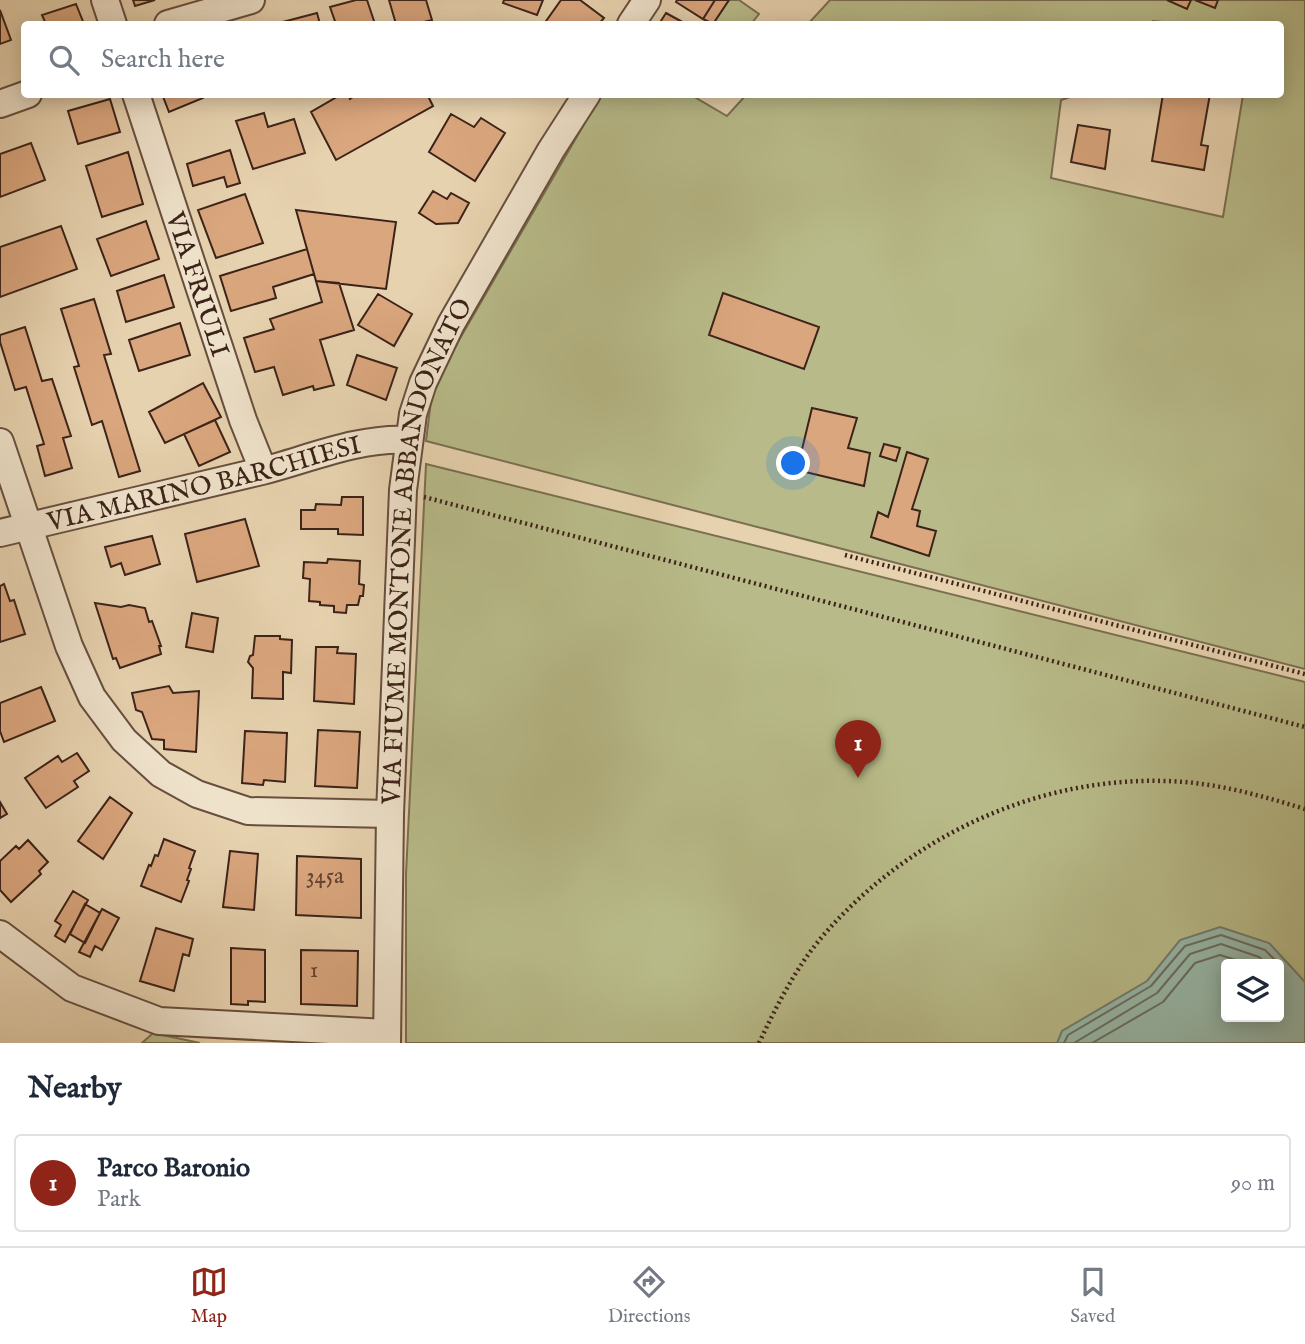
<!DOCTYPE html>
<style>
:root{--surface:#fff;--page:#f6f6f7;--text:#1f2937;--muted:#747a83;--line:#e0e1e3;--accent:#8f2418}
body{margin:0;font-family:"IM FELL English",serif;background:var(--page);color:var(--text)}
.controls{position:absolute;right:21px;bottom:21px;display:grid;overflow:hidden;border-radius:7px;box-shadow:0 4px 18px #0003}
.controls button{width:63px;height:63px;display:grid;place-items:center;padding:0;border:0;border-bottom:2px solid var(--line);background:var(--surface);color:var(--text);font:35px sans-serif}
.you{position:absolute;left:794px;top:464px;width:24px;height:24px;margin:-18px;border:5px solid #fff;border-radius:50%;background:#1a73e8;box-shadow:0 0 0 10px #1a73e833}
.badge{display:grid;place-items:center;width:46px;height:46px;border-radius:50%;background:var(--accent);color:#fff;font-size:23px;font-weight:700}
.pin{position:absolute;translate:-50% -58px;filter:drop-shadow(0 2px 4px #0008)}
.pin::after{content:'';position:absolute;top:37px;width:24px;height:21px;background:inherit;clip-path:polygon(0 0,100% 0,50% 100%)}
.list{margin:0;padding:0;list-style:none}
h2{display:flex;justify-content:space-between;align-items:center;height:91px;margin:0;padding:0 28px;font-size:30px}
h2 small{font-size:23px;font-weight:400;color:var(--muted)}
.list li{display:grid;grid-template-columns:46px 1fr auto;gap:21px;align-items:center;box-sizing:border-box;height:98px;margin:0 14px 14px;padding:0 14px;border:2px solid var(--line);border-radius:7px}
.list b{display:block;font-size:26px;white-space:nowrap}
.list p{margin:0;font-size:23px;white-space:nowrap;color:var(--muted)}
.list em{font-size:23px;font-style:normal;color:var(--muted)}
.icon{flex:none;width:38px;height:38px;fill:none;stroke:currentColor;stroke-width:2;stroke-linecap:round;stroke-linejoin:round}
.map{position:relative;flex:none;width:1305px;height:1043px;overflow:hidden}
.search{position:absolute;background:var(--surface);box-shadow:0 4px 18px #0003;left:21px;right:21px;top:21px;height:77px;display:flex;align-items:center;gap:18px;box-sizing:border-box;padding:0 24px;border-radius:7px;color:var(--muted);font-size:26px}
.sheet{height:203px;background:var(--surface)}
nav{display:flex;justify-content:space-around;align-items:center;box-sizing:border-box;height:98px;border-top:2px solid var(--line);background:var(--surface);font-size:19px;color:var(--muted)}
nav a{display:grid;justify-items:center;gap:4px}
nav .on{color:var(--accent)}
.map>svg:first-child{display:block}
.green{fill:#b8bb89;stroke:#7a6f51;stroke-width:2;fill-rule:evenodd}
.water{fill:#97b8a9;stroke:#737c6f;stroke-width:2;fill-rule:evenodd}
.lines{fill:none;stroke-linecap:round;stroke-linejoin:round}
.shore{stroke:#6a6e61;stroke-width:2}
.building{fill:#daa67e;stroke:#3c2319;stroke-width:2}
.minor-casing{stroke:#674f3e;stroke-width:30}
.path{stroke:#3c2319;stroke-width:4.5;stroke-dasharray:2 3.5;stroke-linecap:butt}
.minor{stroke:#efe2cb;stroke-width:26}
.labels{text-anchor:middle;stroke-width:5;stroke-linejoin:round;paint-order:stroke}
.number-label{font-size:23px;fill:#644432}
.street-label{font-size:26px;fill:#3c2319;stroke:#efe2cb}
</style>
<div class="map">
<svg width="1305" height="1043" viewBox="0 0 1305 1043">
<rect width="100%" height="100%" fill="#e7d2af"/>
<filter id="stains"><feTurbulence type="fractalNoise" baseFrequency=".00286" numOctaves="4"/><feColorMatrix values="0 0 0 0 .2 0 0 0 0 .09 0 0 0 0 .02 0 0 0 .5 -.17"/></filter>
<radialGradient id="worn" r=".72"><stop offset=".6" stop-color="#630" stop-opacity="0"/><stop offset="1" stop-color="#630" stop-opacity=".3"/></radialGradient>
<path class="green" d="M729,0H739L759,14L751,24H713Z
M830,0H1305V669L426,441L433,385L601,95H691L727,116L746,95H1076L1061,100L1051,178L1223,217L1243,95L1280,94V24H1185L1153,21L1151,24H808Z
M426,464L1305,682V1043H406V874ZM1226,964H1279V1017H1226Z
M153,1033L200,1043H142Z"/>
<path class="water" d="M1220,927L1269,943L1305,982V1043H1057L1062,1031L1147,981L1180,940ZM1226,964H1279V1017H1226Z"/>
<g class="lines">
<path class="shore" d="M1064,1043L1068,1035L1151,986L1185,946L1221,935L1265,950L1279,964
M1074,1043L1157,993L1190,954L1221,944L1259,957L1267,964
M1092,1043L1163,1002L1195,963L1220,955L1248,964"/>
</g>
<path class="building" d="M133,0H155L135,6Z
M356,0H367L375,24H336L330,7Z
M389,0H426L432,20L416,24H396Z
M504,0H543L537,15L503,3Z
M561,0H580L604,18L599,24H544Z
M677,0H715L703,19L676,2Z
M715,0H729L713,24L703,19Z
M1167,0H1191L1187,9Z
M1195,0H1218L1215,8Z
M76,4L84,24H46L42,15Z
M0,10L11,40L0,44Z
M317,13L320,24H275Z
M666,13L686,24H659Z
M162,94H202L203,98L169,112Z
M342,94H348L350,99L357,94H427L433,106L336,160L311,112Z
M1163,94H1210L1201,145L1208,146L1204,170L1152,161Z
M110,99L120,132L78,144L68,111Z
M264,113L268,127L294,119L305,153L253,169L236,121Z
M451,114L474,127L481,118L505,133L475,181L429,152Z
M1078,125L1110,130L1105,169L1071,162Z
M31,143L45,180L0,197V154Z
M230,150L240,183L227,187L224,177L193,186L187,164Z
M128,152L143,204L102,217L86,166Z
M433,191L447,199L451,193L469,203L458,223L436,224L419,213Z
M245,194L263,243L216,258L198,210Z
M296,210L396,222L386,289L316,281Z
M146,221L159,259L111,276L97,239Z
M61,226L77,269L0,297V247Z
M307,249L314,274L273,287L276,298L231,311L220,276Z
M164,275L174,307L126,322L117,291Z
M316,281L339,283L354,330L320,340L334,385L314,390L313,386L283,395L274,367L255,372L244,338L274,329L270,319L322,302Z
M723,293L819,327L804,369L709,335Z
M378,294L412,314L394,346L358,325Z
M94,299L111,354L104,355L140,471L119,477L102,421L92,425L74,367L79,366L61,309Z
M180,323L190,355L139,371L129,340Z
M25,327L42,381L52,379L71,436L63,438L72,468L45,476L37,446L44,444L26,387L15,390L0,342V335Z
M357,355L397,368L386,400L347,385Z
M203,383L221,417L165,443L149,412Z
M812,408L857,418L848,448L870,453L864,486L797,470Z
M215,420L230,452L199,466L184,434Z
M884,444L900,448L896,461L880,456Z
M907,452L928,459L912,509L920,511L917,526L936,531L929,556L871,537L878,512L888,517Z
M342,497H363V535L338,534V529H301V510H315L316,504L341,505Z
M245,519L259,566L197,582L185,534Z
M152,536L160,564L125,575L121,563L111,567L105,547Z
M328,559L360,561L359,584L364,585L363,596H360L358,605H347L346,613L334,612V606L320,605V602L309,601L310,579L303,578L304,562L327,563Z
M4,584L10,601L14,600L25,634L0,642V586Z
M95,603L121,607L129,605L145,608L149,622L152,621L161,646H159L161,654L120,668L116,658L113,659Z
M192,613L218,618L213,652L186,647Z
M255,636H280V639L292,640L291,673L283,672V699L252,698L253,668L248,662L250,656L253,655Z
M316,647H338L337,653L356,654L354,704L314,701Z
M169,686L173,693L199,691L196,752L164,749V740L152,739L142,712L136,710L132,693Z
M41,687L55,721L4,742L0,731V703Z
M318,730L360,732L357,788L315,786Z
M245,731L287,733L285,782L264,780L263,785L242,783Z
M77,753L89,771L74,781L78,787L46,808L25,778L58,756L62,762Z
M110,797L132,813L103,859L78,841Z
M0,802L7,814L0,818Z
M164,839L195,851L189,868L191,869L187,880L189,881L181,902L141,886L149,865L151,866L155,855L158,856Z
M28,840L48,862L39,871L41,874L11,902L0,890V861L16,846L19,849Z
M230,851L258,854L254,910L223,907Z
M297,856L361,859V918L296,915Z
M73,891L88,900L65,942L55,936L61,925L55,921Z
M85,904L100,913L85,943L70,934Z
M102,909L119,918L102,950L95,946L90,957L79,952Z
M156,928L193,939L189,956L183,954L174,991L140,981Z
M231,948L265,950V1002L248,1001V1005L231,1004Z
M301,950L358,951L357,1006L301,1004Z"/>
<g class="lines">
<g class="minor-casing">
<g id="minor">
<path d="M105,0L113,24"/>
<path d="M168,24L251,0"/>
<path d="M631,24L647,0"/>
<path id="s1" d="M136,94L243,420L263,470"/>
<path d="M0,104L28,94"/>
<path d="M0,442L69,646L92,697L124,740L161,774L197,794L248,811L390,814"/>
<path id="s2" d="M0,533C87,512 175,492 262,471C309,459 359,437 408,440"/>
<path d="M0,934L72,988L159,1021L387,1033"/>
<path id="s3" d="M387,1043L390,814L403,490L413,414L423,383L451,324L551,150L587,94"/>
</g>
</g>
<path class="path" d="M424,497L1305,727
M845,555L1305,674
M759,1043C778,1003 798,963 828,930C912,836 1037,777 1165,781C1214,782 1259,795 1305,809"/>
<use href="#minor" class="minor"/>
</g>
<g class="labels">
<g class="number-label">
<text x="325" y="883">345a</text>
<text x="314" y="977">1</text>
</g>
<g class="street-label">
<text dy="9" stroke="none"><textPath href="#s1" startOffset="200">VIA FRIULI</textPath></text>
<text dy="9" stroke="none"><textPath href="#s2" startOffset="210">VIA MARINO BARCHIESI</textPath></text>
<text dy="9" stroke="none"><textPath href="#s3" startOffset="497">VIA FIUME MONTONE ABBANDONATO</textPath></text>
</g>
</g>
<rect width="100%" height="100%" filter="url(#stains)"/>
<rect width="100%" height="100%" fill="url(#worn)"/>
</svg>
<div class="controls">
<button><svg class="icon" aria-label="layers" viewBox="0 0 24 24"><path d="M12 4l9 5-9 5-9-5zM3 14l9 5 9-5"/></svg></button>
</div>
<div class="you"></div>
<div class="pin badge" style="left:858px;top:778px">1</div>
<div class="search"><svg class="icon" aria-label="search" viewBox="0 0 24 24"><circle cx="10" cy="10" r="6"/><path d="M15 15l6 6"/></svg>Search here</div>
</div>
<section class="sheet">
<h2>Nearby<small></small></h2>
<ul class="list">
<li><span class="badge">1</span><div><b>Parco Baronio</b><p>Park</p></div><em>90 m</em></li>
</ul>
</section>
<nav>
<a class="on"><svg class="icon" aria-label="map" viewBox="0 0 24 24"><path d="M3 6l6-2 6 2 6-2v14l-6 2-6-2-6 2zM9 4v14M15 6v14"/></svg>Map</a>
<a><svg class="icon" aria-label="directions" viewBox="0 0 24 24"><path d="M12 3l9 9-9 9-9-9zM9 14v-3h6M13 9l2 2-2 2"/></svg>Directions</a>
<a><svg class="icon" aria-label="saved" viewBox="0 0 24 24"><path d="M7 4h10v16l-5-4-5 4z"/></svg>Saved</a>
</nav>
